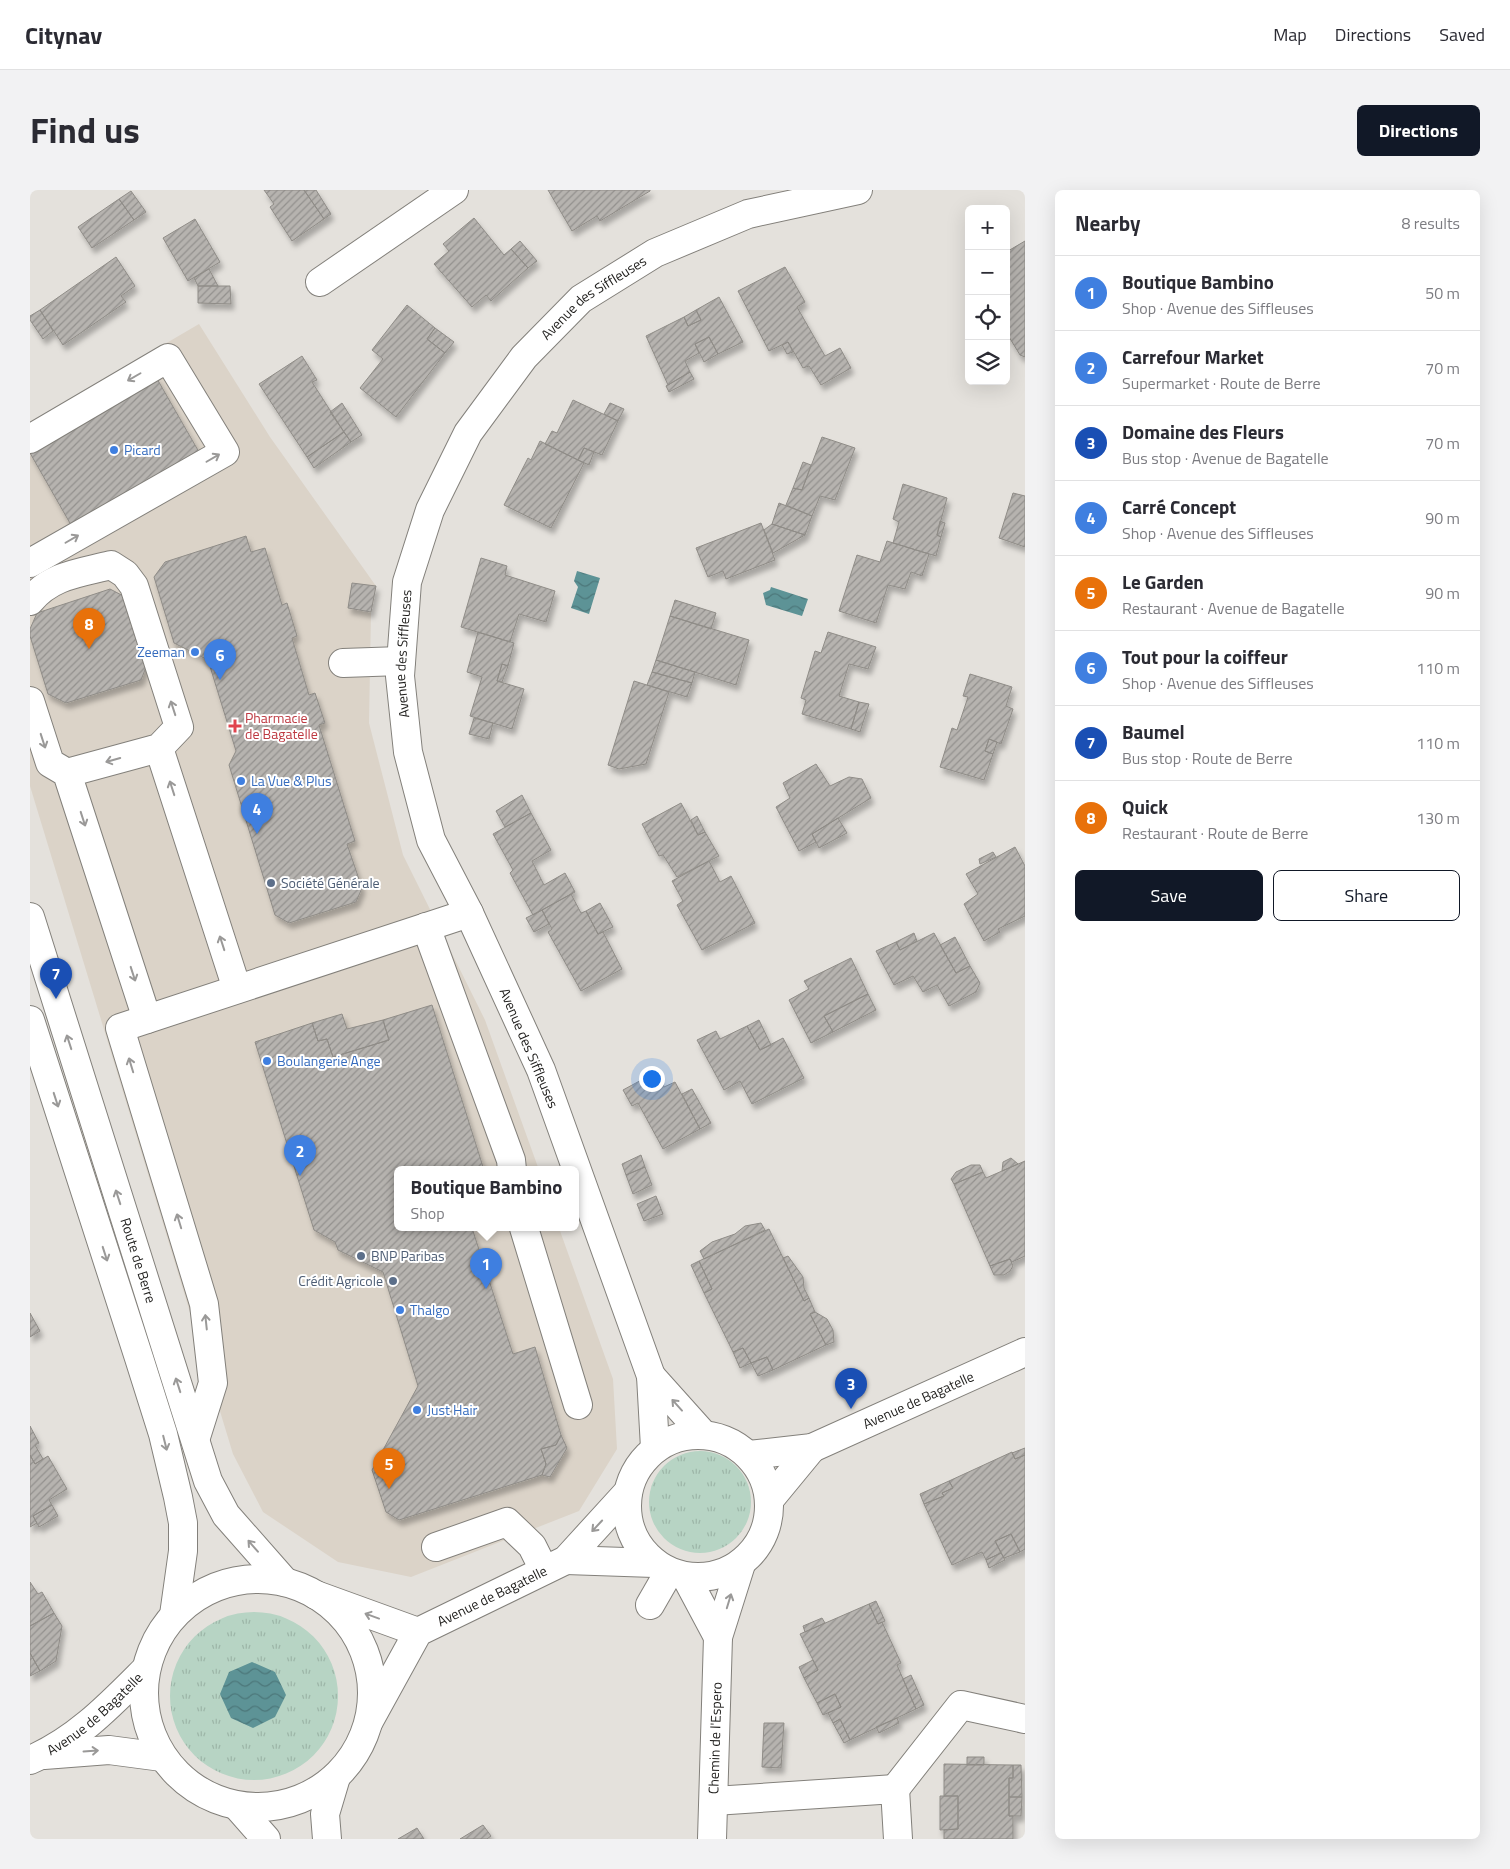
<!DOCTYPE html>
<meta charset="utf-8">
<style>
:root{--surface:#fff;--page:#f2f2f3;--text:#2b2b33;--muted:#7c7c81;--line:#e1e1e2;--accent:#111827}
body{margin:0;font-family:"Titillium Web",sans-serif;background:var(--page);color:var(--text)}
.controls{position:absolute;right:15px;top:15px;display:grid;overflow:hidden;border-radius:8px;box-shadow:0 5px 20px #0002}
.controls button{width:45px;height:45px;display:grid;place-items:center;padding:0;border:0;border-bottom:1px solid var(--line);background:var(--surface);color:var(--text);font:25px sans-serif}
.you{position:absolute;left:621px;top:888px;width:18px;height:18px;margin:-12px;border:4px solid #fff;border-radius:50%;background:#1a73e8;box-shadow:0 0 0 8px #1a73e833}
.badge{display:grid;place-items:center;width:32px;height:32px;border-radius:50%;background:var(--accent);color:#fff;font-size:16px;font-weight:700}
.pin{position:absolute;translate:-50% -41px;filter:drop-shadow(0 1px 2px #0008)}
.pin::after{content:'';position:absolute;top:26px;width:18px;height:15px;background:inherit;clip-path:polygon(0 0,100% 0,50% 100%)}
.popup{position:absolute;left:364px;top:976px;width:185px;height:65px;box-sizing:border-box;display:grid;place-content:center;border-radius:8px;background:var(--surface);filter:drop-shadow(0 1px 4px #0005);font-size:16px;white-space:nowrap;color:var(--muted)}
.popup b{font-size:19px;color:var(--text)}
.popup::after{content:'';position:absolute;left:50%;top:100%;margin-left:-10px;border:10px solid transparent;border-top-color:var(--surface)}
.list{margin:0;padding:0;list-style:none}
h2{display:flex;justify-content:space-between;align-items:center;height:65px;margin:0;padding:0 20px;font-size:21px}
h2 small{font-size:16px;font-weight:400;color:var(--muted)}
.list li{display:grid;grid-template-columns:32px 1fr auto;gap:15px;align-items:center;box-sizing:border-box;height:75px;padding:0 20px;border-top:1px solid var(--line)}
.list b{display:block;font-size:19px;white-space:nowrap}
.list p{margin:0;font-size:16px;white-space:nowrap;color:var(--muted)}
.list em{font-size:16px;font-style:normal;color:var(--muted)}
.actions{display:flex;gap:10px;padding:15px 20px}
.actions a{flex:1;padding:11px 0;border:1px solid var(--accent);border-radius:8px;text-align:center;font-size:18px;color:var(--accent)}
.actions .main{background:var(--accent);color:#fff}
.icon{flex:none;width:28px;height:28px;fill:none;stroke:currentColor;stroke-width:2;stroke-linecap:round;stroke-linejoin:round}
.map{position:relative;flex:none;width:995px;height:1649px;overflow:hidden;border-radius:8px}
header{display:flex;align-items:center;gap:30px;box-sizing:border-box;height:70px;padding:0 25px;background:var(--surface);border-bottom:1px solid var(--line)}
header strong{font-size:24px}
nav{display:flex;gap:28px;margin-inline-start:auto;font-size:18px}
.intro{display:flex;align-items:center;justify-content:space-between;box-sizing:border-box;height:120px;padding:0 30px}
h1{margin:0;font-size:35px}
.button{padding:12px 22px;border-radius:8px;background:var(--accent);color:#fff;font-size:18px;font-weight:700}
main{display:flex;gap:30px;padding:0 30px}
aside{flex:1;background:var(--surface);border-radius:8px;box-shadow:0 5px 20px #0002}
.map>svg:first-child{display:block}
.built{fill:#dbd3c8}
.grass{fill:url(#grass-tufts)}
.water{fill:url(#water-waves)}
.building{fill:url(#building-hatch);stroke:#8f8c87;filter:url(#shadow)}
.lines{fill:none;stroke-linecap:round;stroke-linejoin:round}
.minor-casing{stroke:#83807b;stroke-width:30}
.major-casing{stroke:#83807b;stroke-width:30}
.minor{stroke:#fff;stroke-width:28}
.major{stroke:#fff;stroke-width:28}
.oneway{stroke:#9a9998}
.shop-dot{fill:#3f7fe0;stroke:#fff;stroke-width:2}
.health-dot{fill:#e0444e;stroke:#fff;stroke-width:2}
.service-dot{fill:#5c6f8a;stroke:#fff;stroke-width:2}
.labels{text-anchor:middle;stroke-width:4;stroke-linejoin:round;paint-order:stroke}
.street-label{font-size:14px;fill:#1e1d1b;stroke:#fff}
.shop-label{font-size:14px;fill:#366cbe;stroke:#fff;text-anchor:start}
.health-label{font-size:14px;fill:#be3a42;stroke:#fff;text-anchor:start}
.service-label{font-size:14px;fill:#4e5e75;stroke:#fff;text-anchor:start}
</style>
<header>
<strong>Citynav</strong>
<nav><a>Map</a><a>Directions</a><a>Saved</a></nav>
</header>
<div class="intro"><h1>Find us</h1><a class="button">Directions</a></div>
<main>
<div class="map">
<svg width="995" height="1649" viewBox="0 0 995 1649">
<defs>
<pattern id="grass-tufts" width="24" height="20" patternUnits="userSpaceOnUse" patternTransform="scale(1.25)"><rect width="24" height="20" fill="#b7d4c4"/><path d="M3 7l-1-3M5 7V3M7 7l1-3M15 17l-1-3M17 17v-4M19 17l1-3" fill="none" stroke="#9db6a8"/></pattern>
<pattern id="water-waves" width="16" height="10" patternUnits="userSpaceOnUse" patternTransform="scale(1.25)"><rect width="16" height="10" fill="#5d9396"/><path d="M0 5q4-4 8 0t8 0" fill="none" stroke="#4c777a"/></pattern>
<pattern id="building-hatch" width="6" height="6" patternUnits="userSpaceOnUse" patternTransform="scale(1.25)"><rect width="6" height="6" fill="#b6b3af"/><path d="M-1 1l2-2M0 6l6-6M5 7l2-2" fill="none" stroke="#93918e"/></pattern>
<filter id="shadow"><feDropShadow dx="3" dy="5.5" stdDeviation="2.5" flood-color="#0004"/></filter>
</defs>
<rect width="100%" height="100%" fill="#e4e1dc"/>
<path class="built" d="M169,134L240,247L346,396L341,422L339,533L373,665L455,830L509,980H367V1038H529L583,1189L587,1259L549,1321L381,1387L308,1372L233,1322L203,1264L0,596V233Z"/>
<path class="grass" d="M619 1312a51 51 0 1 1 102 0a51 51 0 1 1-102 0Z
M140 1506a84 84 0 1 1 168 0a84 84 0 1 1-168 0Z"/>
<path class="water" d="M547,381L570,388L559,424L541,418L548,397L544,391Z
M741,397L778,409L772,426L736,415L733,403L740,400Z
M222,1472L245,1482L256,1505L245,1527L223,1538L201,1528L190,1504L199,1482Z"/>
<path class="building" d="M234,0H274L294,29L262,51L240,17L244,14Z
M274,0H286L301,24L294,29Z
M518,0H620V1L570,31L567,26L542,41Z
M101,1L116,22L104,30L89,9Z
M89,9L104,30L62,58L48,37Z
M444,28L474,65L481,59L498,78L461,111L456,105L442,117L404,74L419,61L413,54Z
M165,29L190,72L158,91L133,48Z
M490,51L507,71L498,78L481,59Z
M995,51V167L990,165L976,142V58L978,61Z
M86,67L105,96L91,106L96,112L33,155L10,120Z
M755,77L775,112L767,117L795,166L810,158L821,178L791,195L779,176L773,178L758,152L739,161L708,101Z
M179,79L188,96H168L164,88Z
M168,96H200L201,114L168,113Z
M689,107L713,152L688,164L679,147L665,154L669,163L655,171L660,182L638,195L616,146L654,127L658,136L671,130L666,120Z
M377,115L405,138L397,149L415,163L366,227L330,198L353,169L342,160Z
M10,120L23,141L13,149L0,130V126Z
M666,120L671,130L658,136L654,127Z
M405,138L424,152L415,163L397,149Z
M679,147L688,164L674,172L665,154Z
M758,152L763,162L757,164L752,155Z
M272,166L287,190L282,192L314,242L277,267L229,194Z
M660,182L664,189L639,202L636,196Z
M126,187L169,262L41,335L0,263V258Z
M543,210L588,231L572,265L554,258L548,270L515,254L522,241L527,243Z
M312,213L332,245L321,252L300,222Z
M580,213L594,219L588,231L574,224Z
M314,242L321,252L284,278L277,267Z
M792,247L825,258L805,310L790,306L782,326L756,315L763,298L772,300Z
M510,251L554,273L521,338L474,315L498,268L501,270Z
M554,258L564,262L559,275L548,270Z
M773,272L781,275L772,300L763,298Z
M873,294L917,308L907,345L911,347L906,366L863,353L869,332L863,329Z
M983,303L995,306V357L969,348Z
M749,313L782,326L775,345L742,334Z
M910,331L915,333L911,347L907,345Z
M731,333L745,370L696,389L693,381L678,387L666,358Z
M742,334L775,345L743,363L734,340Z
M216,346L221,362L235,358L252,415L257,413L267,446L262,448L279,505L285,503L295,533L289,535L325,651L317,654L332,698L326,712L259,733L245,725L199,575L206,561L178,470L144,453L124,387L135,372Z
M857,351L899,364L892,386L881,382L875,399L858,395L846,433L809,421L827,365L850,372Z
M451,368L477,376L475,385L525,401L516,432L489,424L480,452L431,437Z
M322,393L346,396L341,422L318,418Z
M80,399L99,409L118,472L111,490L36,513L18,504L0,446V439L7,423Z
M645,410L686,423L681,439L640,426Z
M640,426L719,450L706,495L626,470Z
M448,442L484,453L478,476L472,474L467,491L494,499L482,539L440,526L452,487L437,482Z
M798,442L846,457L838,479L819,474L809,506L829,512L821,539L772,524L776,510L771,508L785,461L791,463Z
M626,470L665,482L662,493L622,482Z
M472,474L478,476L472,492L467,491Z
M622,482L662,493L657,507L617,495Z
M940,484L982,497L976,516L983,519L971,554L959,549L955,561L963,564L954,590L910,577L922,538L927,540L938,507L933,506Z
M604,491L639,502L616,574L589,579L578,575Z
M829,512L839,514L830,542L821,539Z
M444,528L463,533L459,549L439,544Z
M959,549L967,552L963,564L955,561Z
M786,574L800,596L819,587L832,589L841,608L782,644L786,652L769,661L746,617L760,608L753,593Z
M492,605L501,623L475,637L466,621Z
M651,613L668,645L675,642L689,666L647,687L633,665L629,666L612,634Z
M501,623L521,660L502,671L514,695L535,683L545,702L503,725L480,683L483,680L463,644Z
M667,626L675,642L668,645L661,630Z
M808,628L817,643L789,658L782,644Z
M985,657L995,676V726L968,739L970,742L954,751L934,714L948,704L936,684Z
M963,662L966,667L950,674L949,669Z
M679,671L690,692L701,686L725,733L672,760L647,715L653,711L642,691Z
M541,704L551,723L556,721L568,744L573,742L592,779L551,801L518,742L522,739L512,720Z
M570,713L583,737L568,744L556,721Z
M512,720L519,734L504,742L496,728Z
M884,743L887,751L870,760L866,752Z
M904,743L926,783L940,776L950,793L946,802L919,816L907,795L893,802L883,786L864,795L846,761L866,752L870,760Z
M925,747L940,776L926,783L910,755Z
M821,768L838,804L794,826L803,842L781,853L759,810L779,799L774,791Z
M838,804L846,820L803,842L794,826Z
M402,815L454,980H367V1038H442L483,1164L505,1157L531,1245L526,1255L511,1259L516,1274L512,1285L369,1330L356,1322L342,1280L388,1196L353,1082L308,1060L305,1052L284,1040L225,852L282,833L288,851L297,849L303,867L359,850L353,830Z
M312,824L317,839L353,830L359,850L303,867L297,849L288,851L282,833Z
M729,830L741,855L730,860L717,836Z
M717,836L730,860L753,848L774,888L722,914L710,891L694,900L667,850L686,841L690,849Z
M626,882L634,897L645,892L670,939L633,959L608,913L602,916L593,900Z
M662,899L681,933L670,939L652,904Z
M611,965L615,977L596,985L592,974Z
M981,968L988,974L972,981L973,972Z
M995,971V1066L982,1072L980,1069L960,1076L924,994L953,982L956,988Z
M941,975H950L953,982L924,994L921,989L926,982Z
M615,977L622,995L603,1004L596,985Z
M626,1006L633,1024L614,1031L607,1014Z
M731,1033L735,1040L674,1069L670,1061L682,1052L705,1044L715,1036Z
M739,1039L774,1111L779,1108L785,1122L780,1124L796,1155L743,1180L737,1167L721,1173L713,1158L703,1162L674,1103L682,1099L669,1071Z
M758,1066L773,1087L774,1098L779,1108L774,1111L753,1068Z
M980,1069L983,1076L980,1081L974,1085H964L960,1076Z
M669,1071L682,1099L674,1103L661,1075Z
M785,1122L797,1129L803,1140L804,1152L796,1155L780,1124Z
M0,1123L10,1141L0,1147Z
M713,1158L721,1173L710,1178L703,1162Z
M737,1167L743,1180L728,1186L721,1173Z
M0,1236L9,1253L5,1255L13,1269L5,1274L0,1265Z
M531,1245L537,1258L520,1287L512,1285L516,1274L511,1259L526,1255Z
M995,1258V1265L985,1269L982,1263Z
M982,1262L985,1269L995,1265V1359L990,1362L981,1344L965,1351L971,1363L956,1370L952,1362L922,1375L894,1314L914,1306L912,1303L923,1298L919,1291Z
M0,1265L5,1274L18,1266L37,1299L19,1310L22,1315L3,1326L7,1333L0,1337Z
M919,1291L923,1298L912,1303L914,1306L894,1314L890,1304Z
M22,1315L28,1326L9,1337L3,1326Z
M981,1344L990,1362L974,1368L965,1351Z
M971,1363L975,1370L959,1378L956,1370Z
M0,1392L8,1404L12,1402L24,1423L0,1436Z
M846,1411L855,1431L848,1434L839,1414Z
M839,1414L848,1434L852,1432L871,1473L867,1475L886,1519L820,1550L810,1529L803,1533L798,1523L811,1517L805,1504L787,1513L774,1488L788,1480L770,1444Z
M24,1423L32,1436L26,1471L10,1481L0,1463V1436Z
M792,1428L795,1433L775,1442L773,1436Z
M0,1463L10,1481L0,1486Z
M783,1470L788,1480L774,1488L769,1477Z
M881,1485L894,1515L886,1519L873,1489Z
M805,1504L811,1517L793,1525L787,1513Z
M867,1528L869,1533L849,1543L846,1537Z
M810,1529L820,1550L814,1553L803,1533Z
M734,1533H754L751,1578L732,1577Z
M937,1567H954V1575H937Z
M914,1574L983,1575V1588H979V1626H983V1649H914V1640L928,1639V1606H914Z
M983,1575H991L992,1607H979V1588H983Z
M910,1606H928V1639L910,1640Z
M979,1607H992L991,1626H979Z
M453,1635L461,1646L457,1649H430Z
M387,1638L394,1649H368Z"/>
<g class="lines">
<g class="minor-casing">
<g id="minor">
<path d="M290,92L424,0"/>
<path d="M0,249L138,168L195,262L0,373"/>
<path d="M0,411C21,385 50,383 81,375L95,384L104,396L149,537L129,558L37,583"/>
<path d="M313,473L371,471"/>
<path d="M0,511L20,573L37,583L117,829"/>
<path d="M129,558L207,799"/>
<path d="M396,737L481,970L482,980"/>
<path d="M494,1038L548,1215"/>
<path d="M621,1186L673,1244"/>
<circle cx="668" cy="1316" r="71"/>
<path d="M166,1247L183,1193L174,1114L90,838L439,723"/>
<path id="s1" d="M625,1258L621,1186L511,880L439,723L401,650L378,562L370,486L377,392L400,320L438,243L494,167L551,109L625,63L718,24L828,0"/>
<path id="s2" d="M719,1265L782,1258L995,1162"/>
<path d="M740,1309L782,1258"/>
<path d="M406,1357L477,1332L502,1356L514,1380"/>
<path d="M536,1370L624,1373"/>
<path d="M656,1387L688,1447"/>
<path d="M286,1405L388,1442"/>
<path d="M620,1415L639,1382"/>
<path id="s3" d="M339,1531L388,1442L536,1370L598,1302"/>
<path d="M14,1565L79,1560L132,1567"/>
<path id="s4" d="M0,1570C46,1551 81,1514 115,1480"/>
<path d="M865,1599L931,1515L995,1529"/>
<path d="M684,1611L865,1599L868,1649"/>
<path id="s5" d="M682,1649L688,1447L711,1374"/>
</g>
</g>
<g class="major-casing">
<g id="major">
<path id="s6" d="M0,727L178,1291L196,1325L255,1392"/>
<path d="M0,830L109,1168L133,1244L148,1307L153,1333V1361L144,1425"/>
<circle cx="228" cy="1503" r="114"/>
<path d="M207,1616L236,1649"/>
<path d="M297,1649L295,1624L306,1587"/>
</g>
</g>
<use href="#minor" class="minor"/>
<use href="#major" class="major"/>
</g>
<defs><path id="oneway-shaft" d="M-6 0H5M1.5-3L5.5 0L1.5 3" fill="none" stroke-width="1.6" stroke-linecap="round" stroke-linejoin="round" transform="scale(1.25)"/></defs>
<g class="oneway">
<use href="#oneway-shaft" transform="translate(104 187) rotate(150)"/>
<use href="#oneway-shaft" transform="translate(183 268) rotate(-30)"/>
<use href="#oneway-shaft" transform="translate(42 349) rotate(-30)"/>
<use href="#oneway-shaft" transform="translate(143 518) rotate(-108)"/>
<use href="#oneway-shaft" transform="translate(13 551) rotate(72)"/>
<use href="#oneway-shaft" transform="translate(83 570) rotate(164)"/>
<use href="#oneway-shaft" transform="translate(142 598) rotate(-108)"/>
<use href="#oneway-shaft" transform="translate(53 629) rotate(72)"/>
<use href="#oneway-shaft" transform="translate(192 753) rotate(-108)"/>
<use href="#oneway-shaft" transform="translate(103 784) rotate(72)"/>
<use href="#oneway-shaft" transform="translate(39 852) rotate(-108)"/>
<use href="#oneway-shaft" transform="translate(101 875) rotate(-107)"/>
<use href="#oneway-shaft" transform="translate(26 910) rotate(72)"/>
<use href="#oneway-shaft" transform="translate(88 1007) rotate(-108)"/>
<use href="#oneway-shaft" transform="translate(149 1031) rotate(-107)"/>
<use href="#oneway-shaft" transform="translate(75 1064) rotate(72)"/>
<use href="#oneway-shaft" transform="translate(176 1132) rotate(-96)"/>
<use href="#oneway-shaft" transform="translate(148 1195) rotate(-108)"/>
<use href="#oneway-shaft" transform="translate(647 1215) rotate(-132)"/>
<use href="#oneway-shaft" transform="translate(135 1253) rotate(76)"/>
<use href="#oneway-shaft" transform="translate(567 1336) rotate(133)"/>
<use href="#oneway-shaft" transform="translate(223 1356) rotate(-131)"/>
<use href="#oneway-shaft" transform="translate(699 1411) rotate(-73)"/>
<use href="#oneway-shaft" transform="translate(342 1426) rotate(-160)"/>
<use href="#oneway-shaft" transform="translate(61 1561) rotate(-4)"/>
</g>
<g class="shop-dot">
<circle cx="84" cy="260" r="5"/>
<circle cx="165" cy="462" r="5"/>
<circle cx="211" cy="591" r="5"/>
<circle cx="237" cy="871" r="5"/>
<circle cx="370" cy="1120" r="5"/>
<circle cx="387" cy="1220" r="5"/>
</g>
<path class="health-dot" d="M202.5 528.5h5v5h5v5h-5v5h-5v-5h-5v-5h5z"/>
<g class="service-dot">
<circle cx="241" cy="693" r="5"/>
<circle cx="331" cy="1066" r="5"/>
<circle cx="363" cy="1091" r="5"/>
</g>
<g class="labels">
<g class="street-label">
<text dy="5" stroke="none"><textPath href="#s1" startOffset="1262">Avenue des Siffleuses</textPath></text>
<text dy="5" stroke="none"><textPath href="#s1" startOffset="842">Avenue des Siffleuses</textPath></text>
<text transform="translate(499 858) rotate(67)" y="5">Avenue des Siffleuses</text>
<text dy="5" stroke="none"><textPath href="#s6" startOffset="360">Route de Berre</textPath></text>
<text dy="5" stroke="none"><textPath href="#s2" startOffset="180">Avenue de Bagatelle</textPath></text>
<text dy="5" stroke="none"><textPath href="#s3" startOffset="184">Avenue de Bagatelle</textPath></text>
<text dy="5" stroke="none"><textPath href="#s4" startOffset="80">Avenue de Bagatelle</textPath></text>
<text dy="5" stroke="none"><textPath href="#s5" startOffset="101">Chemin de l'Espero</textPath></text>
</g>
<g class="shop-label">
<text x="94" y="265">Picard</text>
<text x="155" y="467" text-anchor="end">Zeeman</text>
<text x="221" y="596">La Vue &amp; Plus</text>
<text x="247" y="876">Boulangerie Ange</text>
<text x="380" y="1125">Thalgo</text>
<text x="397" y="1225">Just Hair</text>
</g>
<g class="health-label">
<text x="215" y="533">Pharmacie<tspan x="215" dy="16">de Bagatelle</tspan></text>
</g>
<g class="service-label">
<text x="251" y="698">Société Générale</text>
<text x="341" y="1071">BNP Paribas</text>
<text x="353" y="1096" text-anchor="end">Crédit Agricole</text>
</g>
</g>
</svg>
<div class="controls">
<button>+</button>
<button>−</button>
<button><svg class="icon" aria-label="locate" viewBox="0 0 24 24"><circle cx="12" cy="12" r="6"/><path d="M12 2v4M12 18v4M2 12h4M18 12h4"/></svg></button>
<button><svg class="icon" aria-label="layers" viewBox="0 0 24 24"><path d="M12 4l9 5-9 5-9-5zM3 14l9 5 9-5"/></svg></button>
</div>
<div class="you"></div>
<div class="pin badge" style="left:456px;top:1099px;background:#3f7fe0">1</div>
<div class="popup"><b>Boutique Bambino</b>Shop</div>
<div class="pin badge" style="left:270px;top:986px;background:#3f7fe0">2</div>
<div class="pin badge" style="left:821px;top:1219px;background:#1a4fb4">3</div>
<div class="pin badge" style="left:227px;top:644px;background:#3f7fe0">4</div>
<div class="pin badge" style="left:359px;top:1299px;background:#e8710a">5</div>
<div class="pin badge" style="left:190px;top:490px;background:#3f7fe0">6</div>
<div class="pin badge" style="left:26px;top:809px;background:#1a4fb4">7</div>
<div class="pin badge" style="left:59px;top:459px;background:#e8710a">8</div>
</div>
<aside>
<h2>Nearby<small>8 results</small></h2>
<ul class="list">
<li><span class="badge" style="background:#3f7fe0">1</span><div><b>Boutique Bambino</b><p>Shop · Avenue des Siffleuses</p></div><em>50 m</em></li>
<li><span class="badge" style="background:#3f7fe0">2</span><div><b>Carrefour Market</b><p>Supermarket · Route de Berre</p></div><em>70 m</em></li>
<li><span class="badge" style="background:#1a4fb4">3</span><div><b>Domaine des Fleurs</b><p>Bus stop · Avenue de Bagatelle</p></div><em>70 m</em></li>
<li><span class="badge" style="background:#3f7fe0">4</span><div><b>Carré Concept</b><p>Shop · Avenue des Siffleuses</p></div><em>90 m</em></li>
<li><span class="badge" style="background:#e8710a">5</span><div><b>Le Garden</b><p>Restaurant · Avenue de Bagatelle</p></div><em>90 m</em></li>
<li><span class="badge" style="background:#3f7fe0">6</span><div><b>Tout pour la coiffeur</b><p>Shop · Avenue des Siffleuses</p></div><em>110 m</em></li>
<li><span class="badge" style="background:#1a4fb4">7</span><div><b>Baumel</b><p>Bus stop · Route de Berre</p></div><em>110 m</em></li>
<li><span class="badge" style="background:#e8710a">8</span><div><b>Quick</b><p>Restaurant · Route de Berre</p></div><em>130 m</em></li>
</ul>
<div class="actions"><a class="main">Save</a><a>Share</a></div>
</aside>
</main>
